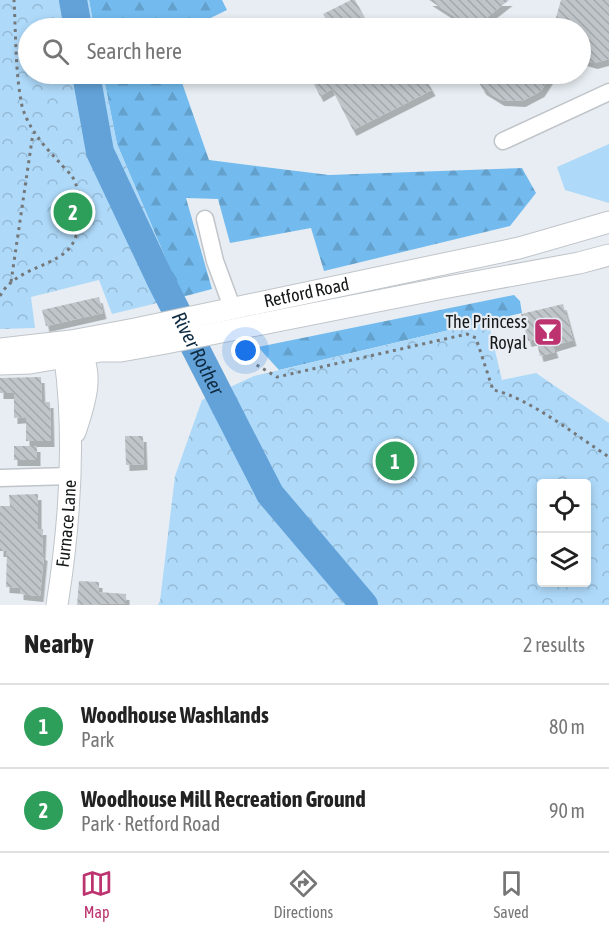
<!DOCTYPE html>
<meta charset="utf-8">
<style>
:root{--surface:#fff;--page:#f2f2f2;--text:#222;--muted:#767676;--line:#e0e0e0;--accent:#bc3370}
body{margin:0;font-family:"Asap Condensed",sans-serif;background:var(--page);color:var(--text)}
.controls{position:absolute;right:18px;bottom:18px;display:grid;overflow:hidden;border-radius:6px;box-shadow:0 3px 9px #0003}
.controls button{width:54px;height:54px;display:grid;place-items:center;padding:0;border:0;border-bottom:2px solid var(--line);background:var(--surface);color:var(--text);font:30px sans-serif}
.you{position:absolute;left:246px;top:351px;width:21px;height:21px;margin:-15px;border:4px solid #fff;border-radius:50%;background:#1a73e8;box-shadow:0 0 0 9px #1a73e833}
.badge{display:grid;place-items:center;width:39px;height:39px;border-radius:50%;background:var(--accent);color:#fff;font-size:20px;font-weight:700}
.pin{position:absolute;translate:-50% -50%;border:3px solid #fff;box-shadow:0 2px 6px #0006}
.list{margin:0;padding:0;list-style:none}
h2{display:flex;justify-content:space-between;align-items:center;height:78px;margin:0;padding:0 24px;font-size:26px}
h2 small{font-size:20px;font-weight:400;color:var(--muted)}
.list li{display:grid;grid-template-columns:39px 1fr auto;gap:18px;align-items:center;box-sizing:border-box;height:84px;padding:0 24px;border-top:2px solid var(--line)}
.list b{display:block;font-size:22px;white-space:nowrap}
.list p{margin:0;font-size:20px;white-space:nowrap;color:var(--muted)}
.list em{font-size:20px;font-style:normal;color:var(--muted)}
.icon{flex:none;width:33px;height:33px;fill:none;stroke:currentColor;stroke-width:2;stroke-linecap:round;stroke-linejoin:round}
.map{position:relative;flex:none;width:609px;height:605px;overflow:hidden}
.search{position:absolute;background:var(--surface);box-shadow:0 3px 9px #0003;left:18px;right:18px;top:18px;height:66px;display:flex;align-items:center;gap:15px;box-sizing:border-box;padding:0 21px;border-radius:33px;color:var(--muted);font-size:22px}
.sheet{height:246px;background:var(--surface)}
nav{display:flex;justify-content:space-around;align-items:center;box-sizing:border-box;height:84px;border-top:2px solid var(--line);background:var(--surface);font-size:16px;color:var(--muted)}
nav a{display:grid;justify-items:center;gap:3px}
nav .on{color:var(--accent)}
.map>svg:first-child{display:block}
.green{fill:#aed9f9}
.forest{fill:url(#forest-firs)}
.park{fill:url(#park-crowns);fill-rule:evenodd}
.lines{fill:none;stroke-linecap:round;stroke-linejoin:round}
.river{stroke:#62a2d8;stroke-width:28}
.building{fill:url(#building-back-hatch);filter:url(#shadow)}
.minor-casing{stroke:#c0c5ca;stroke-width:19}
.major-casing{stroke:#c0c5ca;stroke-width:23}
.path{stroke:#74787a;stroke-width:3;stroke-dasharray:3 4.5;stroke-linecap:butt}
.minor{stroke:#fff;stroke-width:16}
.major{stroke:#fff;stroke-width:21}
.labels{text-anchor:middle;stroke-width:4.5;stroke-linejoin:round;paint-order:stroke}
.street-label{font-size:18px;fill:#151718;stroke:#e7edf2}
.poi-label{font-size:18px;fill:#151718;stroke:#e7edf2;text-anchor:end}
.water-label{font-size:20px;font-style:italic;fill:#0f2b42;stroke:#e7edf2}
</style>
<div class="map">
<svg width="609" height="605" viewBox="0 0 609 605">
<defs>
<pattern id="forest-firs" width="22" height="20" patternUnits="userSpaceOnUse" patternTransform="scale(1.5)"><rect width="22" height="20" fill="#73bbee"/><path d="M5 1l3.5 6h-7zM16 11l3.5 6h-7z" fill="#63a0cb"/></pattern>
<pattern id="park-crowns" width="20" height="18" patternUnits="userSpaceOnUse" patternTransform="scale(1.5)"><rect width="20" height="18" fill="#aed9f9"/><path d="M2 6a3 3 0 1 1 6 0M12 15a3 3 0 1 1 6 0" fill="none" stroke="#95bad5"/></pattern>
<pattern id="building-back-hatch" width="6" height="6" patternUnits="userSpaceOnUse" patternTransform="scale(1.5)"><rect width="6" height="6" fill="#bfc5c9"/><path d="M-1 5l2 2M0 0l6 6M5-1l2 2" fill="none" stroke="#a3a8ac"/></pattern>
<filter id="shadow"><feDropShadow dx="3.5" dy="6" stdDeviation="0" flood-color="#0004"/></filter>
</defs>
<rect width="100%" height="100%" fill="#e7edf2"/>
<path class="green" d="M609,144V203L565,190L557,167Z"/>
<path class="forest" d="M89,0H222L227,10L190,28H94Z
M103,74H179L209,160L329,175L522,168L536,193L510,226L324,271L311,228L230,243L218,199L186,198L212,289L182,297L117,144Z
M514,295L520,301L522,313L279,370L258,347Z"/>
<path class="park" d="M0,0H89L94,28H28V74H103L117,144L182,297L112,314L99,280L31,297L35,328L0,329Z
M488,321L502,380L536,373L609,423V605H158L160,601L175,476L202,400L254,376ZM542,484H586V582H542Z"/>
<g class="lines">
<g class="river">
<path d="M73,0L78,28"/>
<path id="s1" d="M86,74L100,152L161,281L270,494L364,605"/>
</g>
</g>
<path class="building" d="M351,0H355L370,28H331L323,14Z
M429,0H509L486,18L460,20Z
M561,0H609V59L594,63L580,59V28H553Z
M309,74H423L432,90L353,130L332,89L320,96Z
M474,74H552L541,91L522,101L501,100L483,89Z
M99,297L103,313L46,326L42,310Z
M563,304L573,340L553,346L555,352L540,356L536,339L528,341L521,314Z
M41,377L42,402H50L51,441H26V417L14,418V393H0V378Z
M125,436H143L144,464L126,465Z
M14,446H37V460H14Z
M38,494V529H43L42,554L44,555L40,596L20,594V588L6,587L7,551H0V506H10L9,495Z
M79,581L99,582V592L126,594V603L77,605Z"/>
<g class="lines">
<g class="minor-casing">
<path id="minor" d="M503,141L609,92
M205,219L215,261L232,307
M0,478L71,476"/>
</g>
<g class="major-casing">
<g id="major">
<path id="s2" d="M0,349L71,341L135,329L519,248L609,222"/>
<path d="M0,364L30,363L101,351H121L166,343L443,288L579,263L609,255"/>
<path d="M75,432C84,405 97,370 75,345"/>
<path id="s3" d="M57,605C70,523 76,441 65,358L68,347"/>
</g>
</g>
<path class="path" d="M11,282L33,133
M0,296C16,266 60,267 73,243C83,224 83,195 72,176C69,172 63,167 60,163C44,146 28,128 22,106C15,71 16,35 14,0
M245,346L255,364L277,377L467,334L476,338L493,390C528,397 578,437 609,457"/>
<use href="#minor" class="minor"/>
<use href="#major" class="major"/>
</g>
<defs>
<g id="bar-square" transform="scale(1.5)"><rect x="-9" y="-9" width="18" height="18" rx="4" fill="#bc3370" stroke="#e7edf2"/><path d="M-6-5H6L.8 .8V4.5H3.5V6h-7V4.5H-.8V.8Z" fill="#fff"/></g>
</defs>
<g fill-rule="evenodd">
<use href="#bar-square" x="548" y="332"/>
</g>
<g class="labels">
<g class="street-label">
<text dy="6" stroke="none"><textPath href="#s2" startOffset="312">Retford Road</textPath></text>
<text dy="6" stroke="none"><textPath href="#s3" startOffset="82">Furnace Lane</textPath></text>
</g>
<g class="poi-label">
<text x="527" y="328">The Princess<tspan x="527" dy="21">Royal</tspan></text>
</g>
<g class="water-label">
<text dy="7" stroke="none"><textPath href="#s1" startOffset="303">River Rother</textPath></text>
</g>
</g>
</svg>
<div class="controls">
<button><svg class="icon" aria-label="locate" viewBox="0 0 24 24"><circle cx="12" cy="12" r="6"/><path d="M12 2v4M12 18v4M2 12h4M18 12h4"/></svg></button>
<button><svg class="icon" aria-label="layers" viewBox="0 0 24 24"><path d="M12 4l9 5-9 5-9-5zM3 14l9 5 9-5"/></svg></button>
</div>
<div class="you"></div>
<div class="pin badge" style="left:395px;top:461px;background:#2e9e5b">1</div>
<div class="pin badge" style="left:73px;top:212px;background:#2e9e5b">2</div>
<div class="search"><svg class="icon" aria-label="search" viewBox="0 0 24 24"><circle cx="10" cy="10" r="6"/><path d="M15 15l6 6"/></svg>Search here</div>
</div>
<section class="sheet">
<h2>Nearby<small>2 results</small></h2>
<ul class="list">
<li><span class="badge" style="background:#2e9e5b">1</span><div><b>Woodhouse Washlands</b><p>Park</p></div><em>80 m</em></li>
<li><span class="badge" style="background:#2e9e5b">2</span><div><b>Woodhouse Mill Recreation Ground</b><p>Park · Retford Road</p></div><em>90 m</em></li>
</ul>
</section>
<nav>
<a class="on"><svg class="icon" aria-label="map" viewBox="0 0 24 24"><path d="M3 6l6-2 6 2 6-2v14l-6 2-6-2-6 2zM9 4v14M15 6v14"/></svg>Map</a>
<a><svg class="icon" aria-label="directions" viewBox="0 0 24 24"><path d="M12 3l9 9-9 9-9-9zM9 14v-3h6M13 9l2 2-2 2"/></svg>Directions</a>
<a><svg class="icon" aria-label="saved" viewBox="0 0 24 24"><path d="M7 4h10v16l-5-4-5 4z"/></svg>Saved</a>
</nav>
